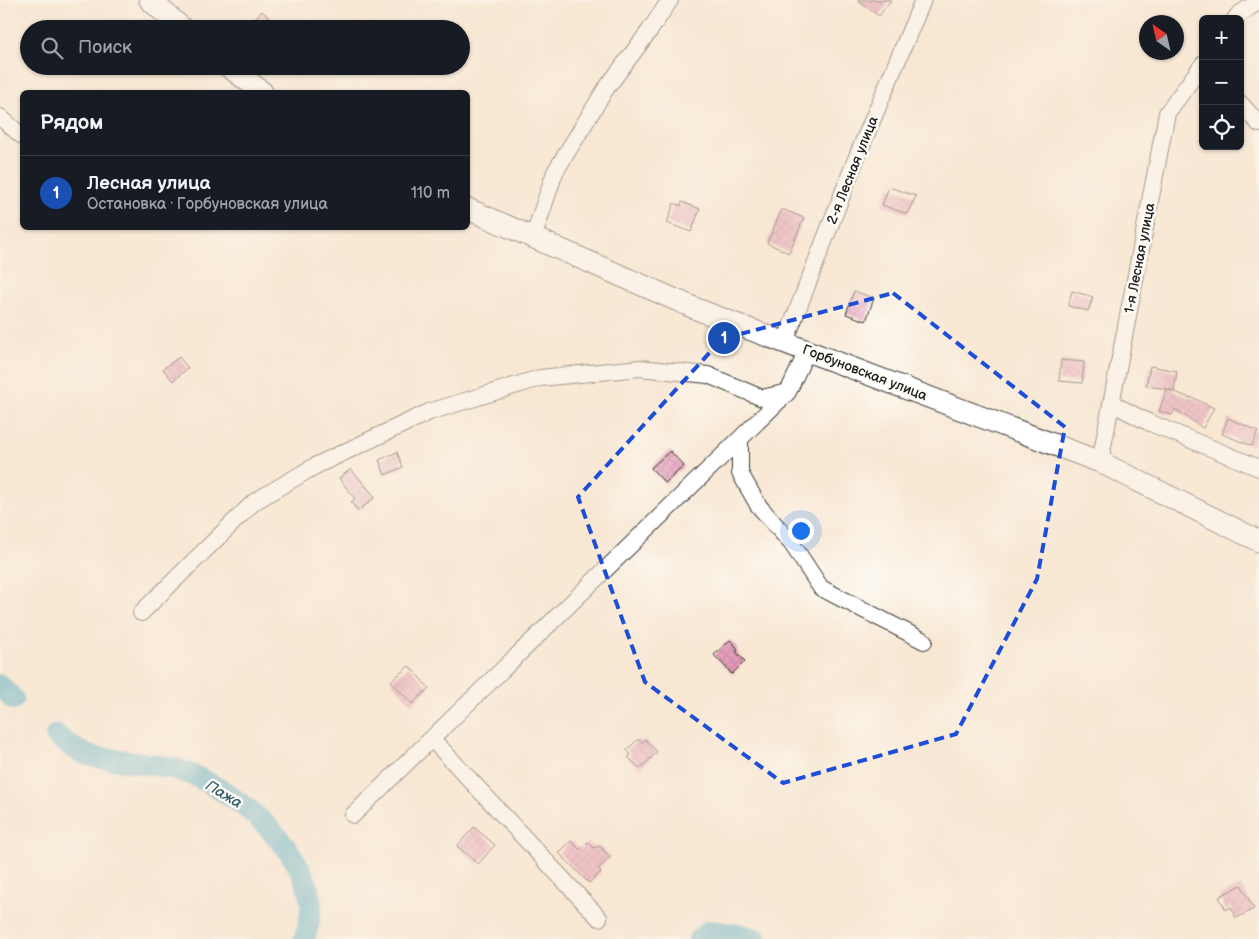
<!DOCTYPE html>
<html lang="ru">
<meta charset="utf-8">
<style>
:root{--surface:#171b24;--page:#20242c;--text:#f1f3f6;--muted:#9ea1a6;--line:#363941;--accent:#1a73e8}
body{margin:0;font-family:"Balsamiq Sans",sans-serif;background:var(--page);color:var(--text)}
.controls{position:absolute;right:15px;top:15px;display:grid;overflow:hidden;border-radius:8px;box-shadow:0 1px 4px #0004}
.controls button{width:45px;height:45px;display:grid;place-items:center;padding:0;border:0;border-bottom:1px solid var(--line);background:var(--surface);color:var(--text);font:25px sans-serif}
.compass{position:absolute;left:1139px;top:15px;width:45px;height:45px;border-radius:50%;background:var(--surface);box-shadow:0 1px 4px #0004;rotate:326deg}
.you{position:absolute;left:800px;top:530px;width:18px;height:18px;margin:-12px;border:4px solid #fff;border-radius:50%;background:#1a73e8;box-shadow:0 0 0 8px #1a73e833}
.badge{display:grid;place-items:center;width:32px;height:32px;border-radius:50%;background:var(--accent);color:#fff;font-size:16px;font-weight:700}
.pin{position:absolute;translate:-50% -50%;border:2px solid #fff;box-shadow:0 1px 5px #0006}
.list{margin:0;padding:0;list-style:none}
h2{display:flex;justify-content:space-between;align-items:center;height:65px;margin:0;padding:0 20px;font-size:21px}
h2 small{font-size:16px;font-weight:400;color:var(--muted)}
.list li{display:grid;grid-template-columns:32px 1fr auto;gap:15px;align-items:center;box-sizing:border-box;height:75px;padding:0 20px;border-top:1px solid var(--line)}
.list b{display:block;font-size:19px;white-space:nowrap}
.list p{margin:0;font-size:16px;white-space:nowrap;color:var(--muted)}
.list em{font-size:16px;font-style:normal;color:var(--muted)}
.icon{flex:none;width:28px;height:28px;fill:none;stroke:currentColor;stroke-width:2;stroke-linecap:round;stroke-linejoin:round}
.map{position:relative;flex:none;width:1259px;height:939px;overflow:hidden}
.search{position:absolute;background:var(--surface);box-shadow:0 1px 4px #0004;left:20px;top:20px;width:450px;height:55px;display:flex;align-items:center;gap:12px;box-sizing:border-box;padding:0 18px;border-radius:28px;color:var(--muted);font-size:19px}
.panel{position:absolute;background:var(--surface);box-shadow:0 1px 4px #0004;left:20px;top:90px;width:450px;height:140px;border-radius:8px}
.map>svg:first-child{display:block}
.lines{fill:none;stroke-linecap:round;stroke-linejoin:round}
.river{stroke:#49aac8;stroke-width:22}
.building{fill:url(#building-cross-hatch)}
.minor-casing{stroke:#3d3a37;stroke-width:18}
.major-casing{stroke:#3d3a37;stroke-width:23}
.minor{stroke:#fff;stroke-width:16}
.major{stroke:#fff;stroke-width:21}
.marked{fill:none;stroke:#1d4ed8;stroke-width:4;stroke-dasharray:10 6;stroke-linejoin:round}
.labels{text-anchor:middle;stroke-width:5;stroke-linejoin:round;paint-order:stroke}
.street-label{font-size:14px;fill:#1c1c1c;stroke:#fdfcf7}
.water-label{font-size:15px;font-style:italic;fill:#305c69;stroke:#fdfcf7}
</style>
<div class="map">
<svg width="1259" height="939" viewBox="0 0 1259 939">
<defs>
<pattern id="building-cross-hatch" width="8" height="8" patternUnits="userSpaceOnUse" patternTransform="scale(1.25)"><rect width="8" height="8" fill="#e498b7"/><path d="M0 0l8 8M0 8l8-8" fill="none" stroke="#c3829d"/></pattern>
</defs>
<rect width="100%" height="100%" fill="#fdfcf7"/>
<filter id="ink" filterUnits="userSpaceOnUse"><feTurbulence type="fractalNoise" baseFrequency=".02" numOctaves="2"/><feDisplacementMap in="SourceGraphic" scale="10" xChannelSelector="R" yChannelSelector="G"/><feConvolveMatrix kernelMatrix="1 2 1 2 8 2 1 2 1" color-interpolation-filters="sRGB"/></filter>
<filter id="wash" filterUnits="userSpaceOnUse"><feTurbulence type="fractalNoise" baseFrequency=".0096" numOctaves="4" result="noise"/><feDisplacementMap in="SourceGraphic" scale="20" xChannelSelector="R" yChannelSelector="G"/><feGaussianBlur stdDeviation="1.12" result="paint"/><feColorMatrix in="noise" values="0 0 0 0 0 0 0 0 0 0 0 0 0 0 0 0 0 1.4 0 .05"/><feComposite in="paint" operator="in"/></filter>
<g filter="url(#wash)">
<rect width="100%" height="100%" fill="#f8e7d3"/>
<g class="lines">
<path class="river" d="M0,685L13,699
M56,735C66,743 76,751 88,755C95,758 103,758 111,759C132,762 154,764 175,769C227,783 304,845 311,902C312,914 308,928 304,939
M699,939L709,931L741,935L756,939"/>
</g>
<g id="blocks">
<path class="building" d="M857,0H891L879,16Z
M262,11L281,29H245Z
M889,187L916,196L907,214L882,205Z
M682,202L700,209L691,232L667,223L674,203L681,206Z
M782,209L804,218L789,253L767,243Z
M854,291L874,298L866,321L846,314Z
M1072,291L1093,297L1088,311L1068,306Z
M179,357L188,368L173,381L163,369Z
M1061,360L1084,362L1082,383L1059,381Z
M1150,366L1177,371L1174,391L1167,389L1190,398L1191,397L1214,408L1203,428L1175,409L1172,415L1159,411L1167,389L1146,386Z
M1228,418L1258,431L1252,446L1222,434Z
M670,451L684,466L665,483L651,468Z
M397,452L403,467L385,475L379,460Z
M351,469L375,497L358,511L351,502L355,499L339,478Z
M730,640L738,649L736,652L745,661L732,674L714,655Z
M409,666L429,688L412,704L391,681Z
M638,739L642,743L645,739L657,752L640,769L628,757L631,755L627,750Z
M474,827L495,845L478,864L457,846Z
M571,841L580,850L588,842L594,848L599,846L610,857L598,869L601,872L589,883L559,853Z
M1241,885L1254,909L1236,918L1231,907L1226,910L1219,897Z"/>
</g>
</g>
<g filter="url(#ink)">
<use href="#blocks" fill-opacity="0" stroke="#3d3a37" stroke-width="1"/>
<g class="lines">
<g class="minor-casing">
<path id="minor" d="M1235,19L1238,15L1259,1
M1240,103L1259,124
M0,117L22,136
M533,238L555,172L605,90L650,30L670,0
M785,342L856,159L923,0
M1111,403L1148,422L1259,468
M740,439V473L758,505L792,544L821,588L924,641
M1100,462L1167,113L1203,64
M141,613L254,502L315,466L429,412L540,378L640,368L708,375L762,398L788,392
M432,739L599,918
M353,815L788,392L807,351"/>
</g>
<g class="major-casing">
<path id="major" d="M150,0L183,29
M228,66L262,92
M468,209L699,310L1100,462L1259,541"/>
</g>
<use href="#minor" class="minor"/>
<use href="#major" class="major"/>
</g>
</g>
<path d="M0 0H1259V939H0ZM893,293L1065,427L1037,579L956,734L783,783L645,682L578,497L722,339Z" fill="#f8e7d3" fill-opacity=".55" fill-rule="evenodd"/>
<path class="marked" d="M893,293L1065,427L1037,579L956,734L783,783L645,682L578,497L722,339Z"/>
<g class="labels">
<g class="street-label">
<text transform="translate(852 170) rotate(-68)" y="5">2-я Лесная улица</text>
<text transform="translate(1139 258) rotate(-79)" y="5">1-я Лесная улица</text>
<text transform="translate(865 372) rotate(21)" y="5">Горбуновская улица</text>
</g>
<g class="water-label">
<text transform="translate(224 794) rotate(31)" y="5">Пажа</text>
</g>
</g>
</svg>
<div class="controls">
<button>+</button>
<button>−</button>
<button><svg class="icon" aria-label="locate" viewBox="0 0 24 24"><circle cx="12" cy="12" r="6"/><path d="M12 2v4M12 18v4M2 12h4M18 12h4"/></svg></button>
</div>
<svg class="compass" viewBox="-18 -18 36 36"><path d="M0-13l5 13h-10z" fill="#e53935"/><path d="M0 13l5-13h-10z" fill="#9ea1a6"/></svg>
<div class="you"></div>
<div class="pin badge" style="left:724px;top:338px;background:#1a4fb4">1</div>
<div class="search"><svg class="icon" aria-label="search" viewBox="0 0 24 24"><circle cx="10" cy="10" r="6"/><path d="M15 15l6 6"/></svg>Поиск</div>
<section class="panel">
<h2>Рядом<small></small></h2>
<ul class="list">
<li><span class="badge" style="background:#1a4fb4">1</span><div><b>Лесная улица</b><p>Остановка · Горбуновская улица</p></div><em>110 m</em></li>
</ul>
</section>
</div>
